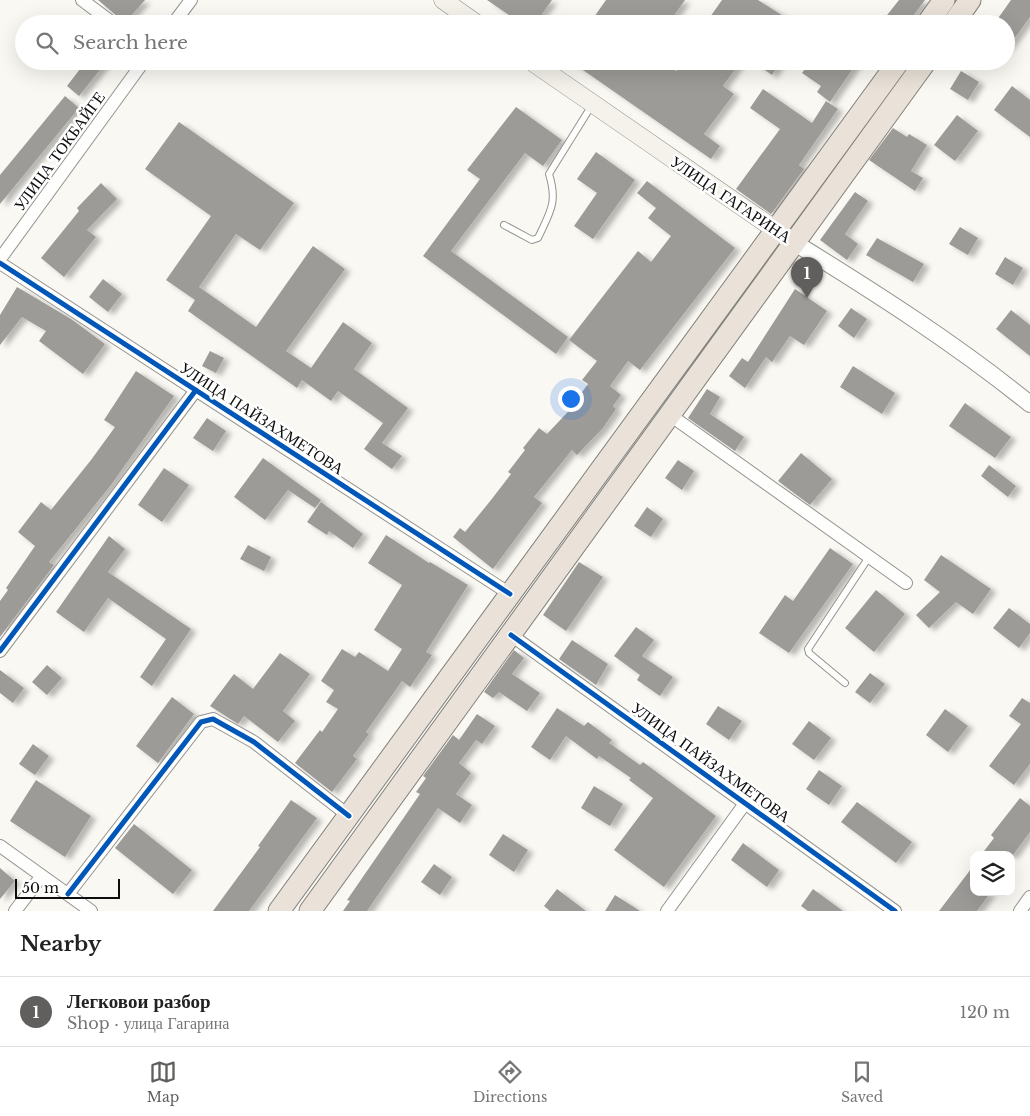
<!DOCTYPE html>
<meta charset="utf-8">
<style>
:root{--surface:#fff;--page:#f6f6f6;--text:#222;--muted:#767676;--line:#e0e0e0;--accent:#605f5d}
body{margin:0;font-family:"Libre Baskerville",serif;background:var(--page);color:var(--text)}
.controls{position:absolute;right:15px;bottom:15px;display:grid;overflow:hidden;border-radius:10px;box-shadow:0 5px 20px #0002}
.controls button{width:45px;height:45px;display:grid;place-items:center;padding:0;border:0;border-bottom:1px solid var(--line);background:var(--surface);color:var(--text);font:25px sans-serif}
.scale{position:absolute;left:15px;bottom:12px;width:105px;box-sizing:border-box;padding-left:5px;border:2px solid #0d0d0d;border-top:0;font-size:14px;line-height:18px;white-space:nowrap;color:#0d0d0d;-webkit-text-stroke:4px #fff;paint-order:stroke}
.you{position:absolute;left:570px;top:398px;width:18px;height:18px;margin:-12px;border:4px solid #fff;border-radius:50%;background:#1a73e8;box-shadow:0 0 0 8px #1a73e833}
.badge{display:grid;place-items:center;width:32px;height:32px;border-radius:50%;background:var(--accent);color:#fff;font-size:16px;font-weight:700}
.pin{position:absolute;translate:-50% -41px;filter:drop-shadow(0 1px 2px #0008)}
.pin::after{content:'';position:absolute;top:26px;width:18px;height:15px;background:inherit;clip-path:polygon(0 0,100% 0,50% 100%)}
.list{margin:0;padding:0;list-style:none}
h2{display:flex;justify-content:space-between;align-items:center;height:65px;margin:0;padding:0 20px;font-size:21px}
h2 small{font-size:16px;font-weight:400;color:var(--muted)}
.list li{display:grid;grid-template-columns:32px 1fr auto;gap:15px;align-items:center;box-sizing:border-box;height:70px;padding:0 20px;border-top:1px solid var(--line)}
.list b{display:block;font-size:19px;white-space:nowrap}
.list p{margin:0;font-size:16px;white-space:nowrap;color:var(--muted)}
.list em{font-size:16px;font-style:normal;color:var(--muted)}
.icon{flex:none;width:28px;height:28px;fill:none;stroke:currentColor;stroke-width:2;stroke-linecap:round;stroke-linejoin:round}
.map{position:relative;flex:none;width:1030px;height:911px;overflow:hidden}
.search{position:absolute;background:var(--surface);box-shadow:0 5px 20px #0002;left:15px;right:15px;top:15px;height:55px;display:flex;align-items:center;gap:12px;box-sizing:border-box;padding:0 18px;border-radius:28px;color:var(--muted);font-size:19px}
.sheet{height:135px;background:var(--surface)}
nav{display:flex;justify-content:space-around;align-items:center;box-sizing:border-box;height:70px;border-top:1px solid var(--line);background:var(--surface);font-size:14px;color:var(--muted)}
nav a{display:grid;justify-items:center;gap:2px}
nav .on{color:var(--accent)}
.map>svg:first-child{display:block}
.building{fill:#9d9b98;filter:url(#shadow)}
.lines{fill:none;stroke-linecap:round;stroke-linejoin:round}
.service-casing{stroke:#949390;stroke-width:8}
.minor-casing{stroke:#949390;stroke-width:14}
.tertiary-casing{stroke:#949390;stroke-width:18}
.secondary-casing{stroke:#8a8987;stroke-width:19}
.trunk-casing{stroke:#81807d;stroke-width:23}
.service{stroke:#fefefd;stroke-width:6}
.minor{stroke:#fefefd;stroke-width:12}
.tertiary{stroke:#fefefd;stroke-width:16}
.secondary{stroke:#f4f2ea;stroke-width:18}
.trunk{stroke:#eae2d8;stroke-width:21}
.cycleway-casing{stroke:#fff;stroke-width:8}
.cycleway{stroke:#0057b8;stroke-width:5}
.labels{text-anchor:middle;stroke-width:5;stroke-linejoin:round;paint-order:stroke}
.street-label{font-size:16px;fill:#0d0d0d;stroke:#fff}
</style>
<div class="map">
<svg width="1030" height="911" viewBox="0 0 1030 911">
<defs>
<filter id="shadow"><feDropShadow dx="5.5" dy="3" stdDeviation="2.5" flood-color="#0004"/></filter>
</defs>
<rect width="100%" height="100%" fill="#faf8f2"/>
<path class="building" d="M98,0H145L125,23Z
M487,0H552L535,24H522Z
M606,0H685L668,24H589Z
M722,0H758L796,24H705Z
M899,0H925L907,24H880Z
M1011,0H1030V17L1006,50V24H994Z
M86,61H107L79,96L67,86Z
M570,61H663L676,71L683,61H741L723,86L734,94L704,134L720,146L711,159Z
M752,61H781L772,75Z
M811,61H858L830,102L817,92L821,86L802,73Z
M961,71L979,82L968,100L950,89Z
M1012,86L1030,100V137L994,110Z
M763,89L812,123L826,101L838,109L799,165L804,169L771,214L736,189L780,129L750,108Z
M65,96L79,108L0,204V175Z
M516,107L562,140L543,166L525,153L451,251L568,337L556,354L423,256L480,179L467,170Z
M957,115L978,131L955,161L934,145Z
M179,122L294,203L260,250L236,234L199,287L256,327L313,246L345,269L286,351L311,368L343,322L372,343L354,369L408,408L382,443L402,456L392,469L364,449L383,423L338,391L331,401L302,380L297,388L188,311L195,300L166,280L211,216L145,169Z
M893,128L907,137L909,134L927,145L911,171L923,178L915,191L869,160Z
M596,152L635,180L593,239L574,226L597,193L577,179Z
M647,181L735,248L640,370L628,361L610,386L621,395L613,406L616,409L603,428L577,455L572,450L534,497L542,503L493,569L453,537L460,528L465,532L491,500L511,474L508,472L525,450L523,448L539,428L547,434L579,400L577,399L588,384L582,380L597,361L569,340L638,251L651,262L671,236L648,218L656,208L637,193Z
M101,183L117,199L87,230L96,237L64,277L41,258L79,211L77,208Z
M855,192L868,201L845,234L858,244L847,260L820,240Z
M960,227L978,238L968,255L949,244Z
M877,238L924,264L913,282L866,255Z
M1005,257L1023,268L1013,285L995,274Z
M103,279L122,294L108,312L89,297Z
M17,287L71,319L105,344L83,374L39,341L46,331L22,317L0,345V315Z
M795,289L827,311L804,345L790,336L772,362L766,357L745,388L729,376L742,358L748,362Z
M851,308L867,319L854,338L838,326Z
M1011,310L1030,325V356L996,329Z
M210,351L224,358L216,373L202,366Z
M853,366L895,393L882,414L840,387Z
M136,371L174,396L111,485L49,562L54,565L0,637V601L8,590L6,588L35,546L18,532L41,502L51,510L91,460L115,427L104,420Z
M707,389L720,397L710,414L744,437L735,451L688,418Z
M965,403L1011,437L995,458L949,426Z
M207,418L226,431L213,451L193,438Z
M801,453L832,479L810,505L778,481Z
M263,458L321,500L315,508L288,490L265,520L234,497Z
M678,460L694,471L682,490L665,478Z
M989,465L1016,486L1008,497L981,476Z
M164,468L189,485L162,522L138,505Z
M321,502L363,534L353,548L329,531L327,535L307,522Z
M647,507L663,519L651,537L634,526Z
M386,535L429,563L430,562L468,585L426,652L432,655L410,687L402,681L366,732L369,734L353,756L357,759L332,792L295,763L320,730L322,732L338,709L326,702L334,690L321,681L342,649L355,657L359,652L388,671L402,649L374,630L402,585L368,563Z
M109,536L125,549L108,572L191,629L152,686L140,677L166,639L108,598L84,632L56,612Z
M248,545L271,557L264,571L240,559Z
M830,548L853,564L789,653L759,633L785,595L793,601Z
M941,555L991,589L973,614L956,602L929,628L916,615L940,592L924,580Z
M579,562L603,577L566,631L543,615Z
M876,590L905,614L874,652L845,628Z
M1009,608L1030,624V633L1019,648L993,628Z
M636,627L654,640L642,656L673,677L660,696L637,680L640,675L614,656Z
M572,640L608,664L596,685L559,659Z
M514,650L524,658L512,674L540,693L527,711L499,692L493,698L484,692Z
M280,653L310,674L283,711L295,721L278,742L244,716L238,724L210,706L234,674L253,689Z
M47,665L62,678L47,695L32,682Z
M0,670L24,688L13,703L0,693Z
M870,673L885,684L870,703L855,692Z
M172,697L194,714L158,763L136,746Z
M1022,698L1030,703V764L1014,785L989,766L1021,724L1009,716Z
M718,706L742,721L729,740L706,724Z
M557,708L584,726L588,722L612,740L609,743L640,765L643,762L716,816L664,887L614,850L653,798L629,780L631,778L599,756L597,759L566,736L550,760L531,747Z
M945,709L968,726L948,752L926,735Z
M477,714L495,726L482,744L476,740L459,763L471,773L456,794L472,805L460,823L438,808L367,911H343L350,901L347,900L420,794L416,792L426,778L423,776L453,735L459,740Z
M809,721L831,738L814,760L792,744Z
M33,744L49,756L35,775L19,764Z
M819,770L842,786L829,805L806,789Z
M36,780L91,816L65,857L10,821Z
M594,786L623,804L610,826L581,808Z
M1020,798L1030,806V832L1013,855H981L994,838L991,835Z
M291,800L317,818L249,911H213L260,847L258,846Z
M857,802L912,842L896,863L841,822Z
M134,824L192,870L173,894L115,848Z
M503,834L528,850L514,872L489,855Z
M743,843L779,870L767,887L731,860Z
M434,864L452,877L440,895L421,882Z
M974,865V892H991L977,911H939Z
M0,868L15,881L0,899Z
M557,889L586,911H550L544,906Z
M813,889L843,911H808L801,906Z
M615,895L640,911H605Z"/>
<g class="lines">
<g class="service-casing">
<path id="service" d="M504,225L532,240L538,238C550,212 558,203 549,174L592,105
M845,683L809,653L808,649L869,557"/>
</g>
<g class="minor-casing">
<path id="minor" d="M82,0L114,24
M173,24L191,0
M0,259L144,61
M0,263L510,594
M670,415L906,583
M511,635L895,911
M0,651L196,390
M0,846L91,911
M68,894L201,722L213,719L254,742L349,816
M15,911L41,877
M667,911L746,802
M1020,911L1030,897"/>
</g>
<g class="tertiary-casing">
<path id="tertiary" d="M795,243C876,293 956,344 1030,404"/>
</g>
<g class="secondary-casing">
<path id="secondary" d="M443,0L477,24
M531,61L786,237"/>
</g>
<g class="trunk-casing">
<path id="trunk" d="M927,24L944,0
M953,24L970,0
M279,911L899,61
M310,911L926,61"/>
</g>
<use href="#service" class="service"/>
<use href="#minor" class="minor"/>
<use href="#tertiary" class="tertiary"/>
<use href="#secondary" class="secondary"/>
<use href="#trunk" class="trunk"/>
<g class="cycleway-casing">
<path id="cycleway" d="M0,263L510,594
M511,635L895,911
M0,651L196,390
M68,894L201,722L213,719L254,742L349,816"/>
</g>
<use href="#cycleway" class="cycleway"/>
</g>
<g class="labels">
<g class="street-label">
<text transform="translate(59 151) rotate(-54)" y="6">УЛИЦА ТОКБАЙГЕ</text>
<text transform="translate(731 199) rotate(34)" y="6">УЛИЦА ГАГАРИНА</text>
<text transform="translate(262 418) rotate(33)" y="6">УЛИЦА ПАЙЗАХМЕТОВА</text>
<text transform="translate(711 762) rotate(36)" y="6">УЛИЦА ПАЙЗАХМЕТОВА</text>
</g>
</g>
</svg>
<div class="controls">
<button><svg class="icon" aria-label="layers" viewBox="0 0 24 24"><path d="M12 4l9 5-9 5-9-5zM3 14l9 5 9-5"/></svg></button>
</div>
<div class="scale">50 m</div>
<div class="you"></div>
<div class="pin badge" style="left:807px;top:298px">1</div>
<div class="search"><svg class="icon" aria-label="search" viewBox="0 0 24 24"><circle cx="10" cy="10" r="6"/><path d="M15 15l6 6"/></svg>Search here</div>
</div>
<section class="sheet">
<h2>Nearby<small></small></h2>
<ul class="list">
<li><span class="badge">1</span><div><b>Легковои разбор</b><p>Shop · улица Гагарина</p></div><em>120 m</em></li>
</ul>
</section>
<nav>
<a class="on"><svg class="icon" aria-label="map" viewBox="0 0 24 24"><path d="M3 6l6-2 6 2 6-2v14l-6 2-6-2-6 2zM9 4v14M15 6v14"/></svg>Map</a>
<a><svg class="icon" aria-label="directions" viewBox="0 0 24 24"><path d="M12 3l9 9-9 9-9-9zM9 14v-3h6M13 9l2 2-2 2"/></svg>Directions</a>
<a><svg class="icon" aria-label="saved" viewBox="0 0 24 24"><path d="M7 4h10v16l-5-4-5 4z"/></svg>Saved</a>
</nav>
